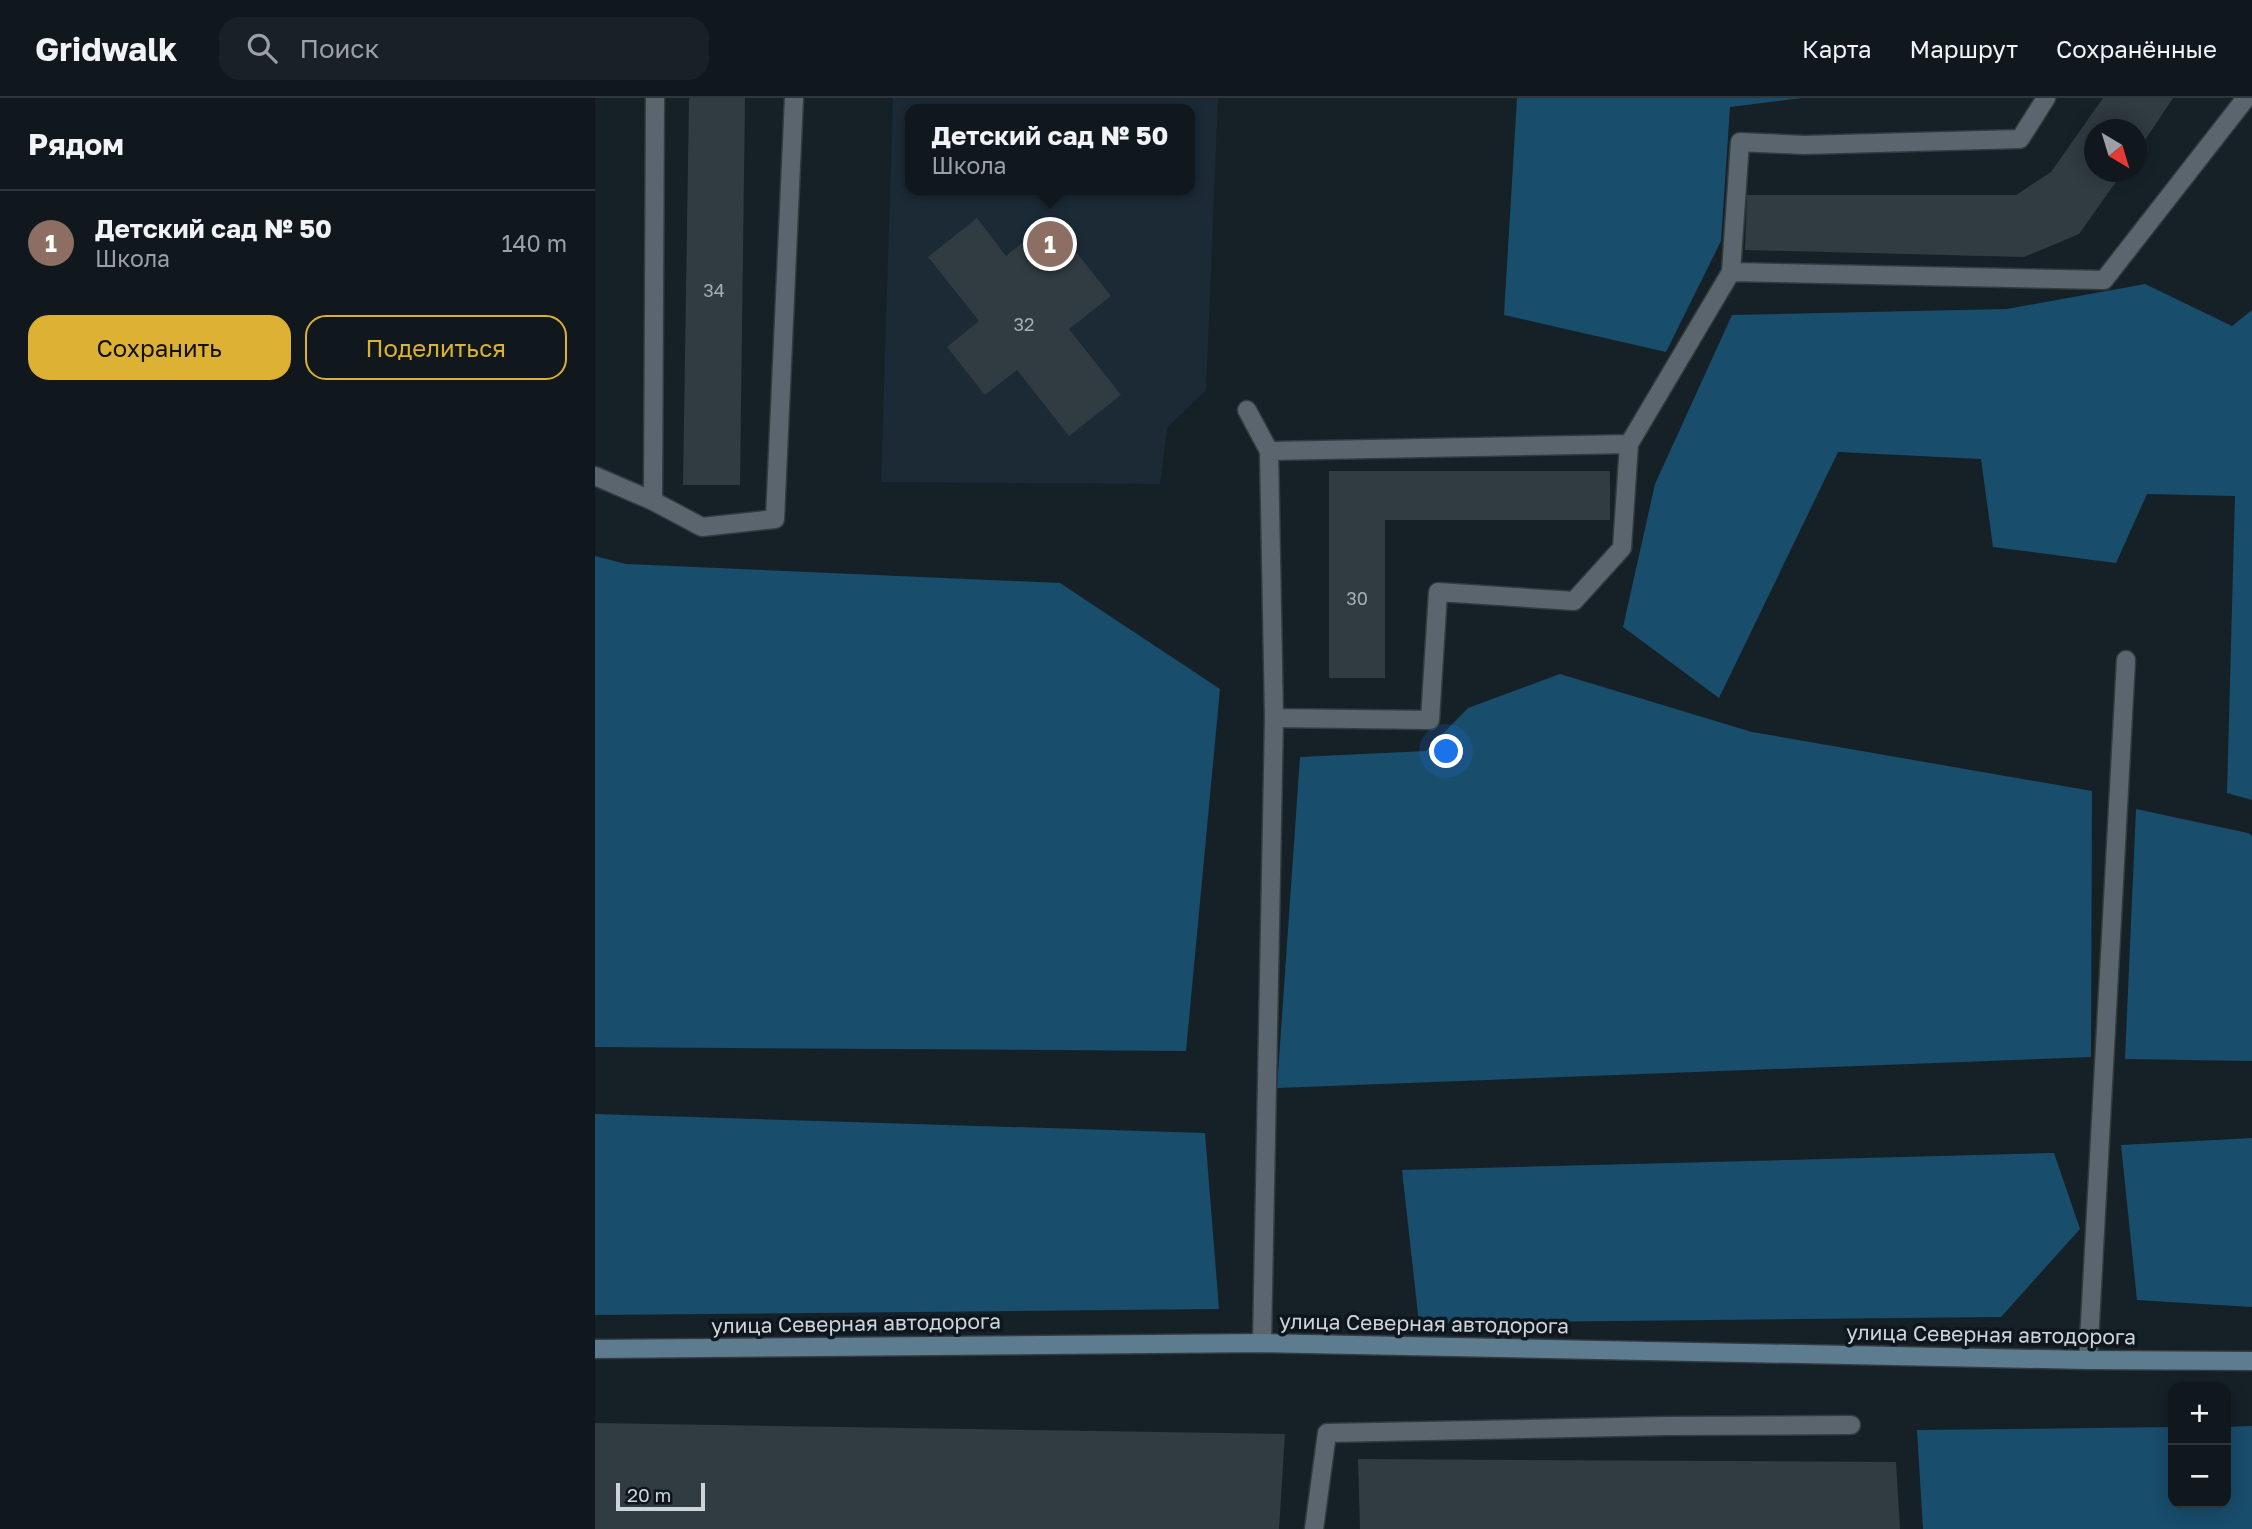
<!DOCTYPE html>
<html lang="ru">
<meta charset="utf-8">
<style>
:root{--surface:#10181d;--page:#192126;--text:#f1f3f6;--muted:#9ca0a4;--line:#30373b;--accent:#ddb133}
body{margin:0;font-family:"Golos Text",sans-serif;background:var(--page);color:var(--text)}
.controls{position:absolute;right:21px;bottom:21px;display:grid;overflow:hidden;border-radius:14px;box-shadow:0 4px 18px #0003}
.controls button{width:63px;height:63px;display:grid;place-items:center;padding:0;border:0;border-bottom:2px solid var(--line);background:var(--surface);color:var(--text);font:35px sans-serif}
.compass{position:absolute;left:1489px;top:21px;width:63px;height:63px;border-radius:50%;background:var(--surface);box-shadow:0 4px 18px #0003;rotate:142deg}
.scale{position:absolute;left:21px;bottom:18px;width:89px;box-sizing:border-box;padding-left:7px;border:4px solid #ced5d9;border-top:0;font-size:19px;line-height:24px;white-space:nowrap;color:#ced5d9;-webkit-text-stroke:5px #0d171d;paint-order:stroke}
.you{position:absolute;left:852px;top:654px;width:24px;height:24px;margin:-18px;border:5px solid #fff;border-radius:50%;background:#1a73e8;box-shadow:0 0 0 10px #1a73e833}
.badge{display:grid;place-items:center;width:46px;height:46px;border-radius:50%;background:var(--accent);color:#fff;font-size:23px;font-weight:700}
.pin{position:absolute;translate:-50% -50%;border:4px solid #fff;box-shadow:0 2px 7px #0006}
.popup{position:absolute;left:310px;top:6px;width:290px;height:91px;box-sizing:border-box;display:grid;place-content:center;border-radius:14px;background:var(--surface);filter:drop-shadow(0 2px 5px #0005);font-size:23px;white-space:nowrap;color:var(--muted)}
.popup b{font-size:26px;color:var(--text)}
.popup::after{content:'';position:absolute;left:50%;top:100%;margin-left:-14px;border:14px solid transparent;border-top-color:var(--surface)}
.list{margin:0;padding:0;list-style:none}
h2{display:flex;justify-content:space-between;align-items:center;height:91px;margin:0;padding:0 28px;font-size:30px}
h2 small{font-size:23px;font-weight:400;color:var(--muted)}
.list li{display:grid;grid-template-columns:46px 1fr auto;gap:21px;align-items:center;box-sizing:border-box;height:105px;padding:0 28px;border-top:2px solid var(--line)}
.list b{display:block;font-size:26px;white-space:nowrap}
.list p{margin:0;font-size:23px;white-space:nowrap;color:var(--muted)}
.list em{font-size:23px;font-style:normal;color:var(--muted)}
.actions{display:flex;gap:14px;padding:21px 28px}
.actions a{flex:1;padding:16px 0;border:2px solid var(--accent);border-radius:21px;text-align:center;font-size:24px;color:var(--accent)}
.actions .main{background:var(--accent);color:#111}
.icon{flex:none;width:38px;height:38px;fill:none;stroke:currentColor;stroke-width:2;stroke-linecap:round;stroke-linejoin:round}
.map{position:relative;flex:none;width:1657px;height:1431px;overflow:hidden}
header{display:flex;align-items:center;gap:42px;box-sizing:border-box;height:98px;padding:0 35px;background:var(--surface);border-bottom:2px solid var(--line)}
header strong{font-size:33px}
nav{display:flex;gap:38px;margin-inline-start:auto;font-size:24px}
.search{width:490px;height:63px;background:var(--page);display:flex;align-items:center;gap:18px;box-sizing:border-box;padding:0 24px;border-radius:21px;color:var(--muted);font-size:26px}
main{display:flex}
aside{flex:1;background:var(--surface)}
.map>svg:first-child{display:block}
.built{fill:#1b2a35;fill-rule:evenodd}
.forest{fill:#194d6c}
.building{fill:#303b42}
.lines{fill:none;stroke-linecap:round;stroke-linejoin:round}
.service-casing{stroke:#343b3f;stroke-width:21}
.minor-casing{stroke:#343b3f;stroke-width:21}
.secondary-casing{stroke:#343b3f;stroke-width:21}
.service{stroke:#5a656d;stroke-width:18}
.minor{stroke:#5a656d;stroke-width:18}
.secondary{stroke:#5e7c90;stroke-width:18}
.labels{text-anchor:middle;stroke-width:7;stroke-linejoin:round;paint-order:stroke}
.number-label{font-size:18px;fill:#a6aeb3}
.street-label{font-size:21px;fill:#ced5d9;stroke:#0d171d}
</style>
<header>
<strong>Gridwalk</strong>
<div class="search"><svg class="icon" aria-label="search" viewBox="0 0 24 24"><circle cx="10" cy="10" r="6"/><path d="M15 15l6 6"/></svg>Поиск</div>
<nav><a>Карта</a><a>Маршрут</a><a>Сохранённые</a></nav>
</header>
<main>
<aside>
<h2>Рядом<small></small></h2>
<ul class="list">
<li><span class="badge" style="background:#8d6e63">1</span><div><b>Детский сад № 50</b><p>Школа</p></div><em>140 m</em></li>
</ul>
<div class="actions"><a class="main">Сохранить</a><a>Поделиться</a></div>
</aside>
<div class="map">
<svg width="1657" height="1431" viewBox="0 0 1657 1431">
<rect width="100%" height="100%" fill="#162027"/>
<path class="built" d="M298,0H623L611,292L572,330L565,386L286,384ZM315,11H595V92H315Z"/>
<path class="forest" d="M922,0H1207L1135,9L1126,143L1071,254L909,217Z
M1550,186L1637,228L1657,212V702L1632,695L1640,398L1552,396L1521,465L1398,449L1386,361L1243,354L1124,600L1028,529L1060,386L1137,217L1412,211Z
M0,458L31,466L465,485L625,591L591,953L0,949Z
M965,576L1157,634L1497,693L1496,959L682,990L705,659L831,653L873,610Z
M1541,711L1653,735L1657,738V963L1530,961Z
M0,1016L610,1035L624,1211L0,1217Z
M1657,1040V1209L1542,1202L1526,1047Z
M1459,1055L1485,1131L1406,1219L824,1225L807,1072Z
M1657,1328V1431H1328L1322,1332L1578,1329V1405H1631V1329Z"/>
<path class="building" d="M94,0H150L145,387H88Z
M1508,0H1578L1542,54V32H1500V74H1528L1484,136L1429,159L1150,152L1152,97H1421L1456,74Z
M382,120L411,158L427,145L449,173L478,150L516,198L474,231L526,297L474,338L422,272L390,297L352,249L384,223L333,159Z
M734,373H1015V422H790V580H734Z
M0,1325L690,1336L684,1431H0Z
M763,1361L1301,1364L1305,1431H765Z"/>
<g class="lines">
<g class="service-casing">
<path id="service" d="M60,0L58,403L107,429L180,421L199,0
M1451,0L1425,41L1209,47L1145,44L1136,174L1509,182L1651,0
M652,312L674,353L679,620L667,1245
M674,353L1034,346L1136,174
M0,378L58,403
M679,620L835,622L843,494L979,503L1027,450L1034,346
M1493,1262L1531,562"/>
</g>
<g class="minor-casing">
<path id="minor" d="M719,1431L732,1335L1070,1328L1256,1327"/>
</g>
<g class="secondary-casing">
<path id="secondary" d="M0,1251L667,1245L1493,1262L1657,1263"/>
</g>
<use href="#service" class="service"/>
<use href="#minor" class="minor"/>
<use href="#secondary" class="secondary"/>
</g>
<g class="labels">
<g class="number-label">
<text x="119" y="199">34</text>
<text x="429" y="233">32</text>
<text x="762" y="507">30</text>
</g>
<g class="street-label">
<text transform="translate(261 1226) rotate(-1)" y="7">улица Северная автодорога</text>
<text transform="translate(829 1226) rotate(1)" y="7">улица Северная автодорога</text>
<text transform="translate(1396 1237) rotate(1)" y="7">улица Северная автодорога</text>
</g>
</g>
</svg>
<div class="controls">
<button>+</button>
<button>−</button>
</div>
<svg class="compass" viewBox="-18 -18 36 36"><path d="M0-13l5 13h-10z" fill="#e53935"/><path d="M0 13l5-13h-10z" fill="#9ca0a4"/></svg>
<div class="scale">20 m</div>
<div class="you"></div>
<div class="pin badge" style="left:455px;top:146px;background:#8d6e63">1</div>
<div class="popup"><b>Детский сад № 50</b>Школа</div>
</div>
</main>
